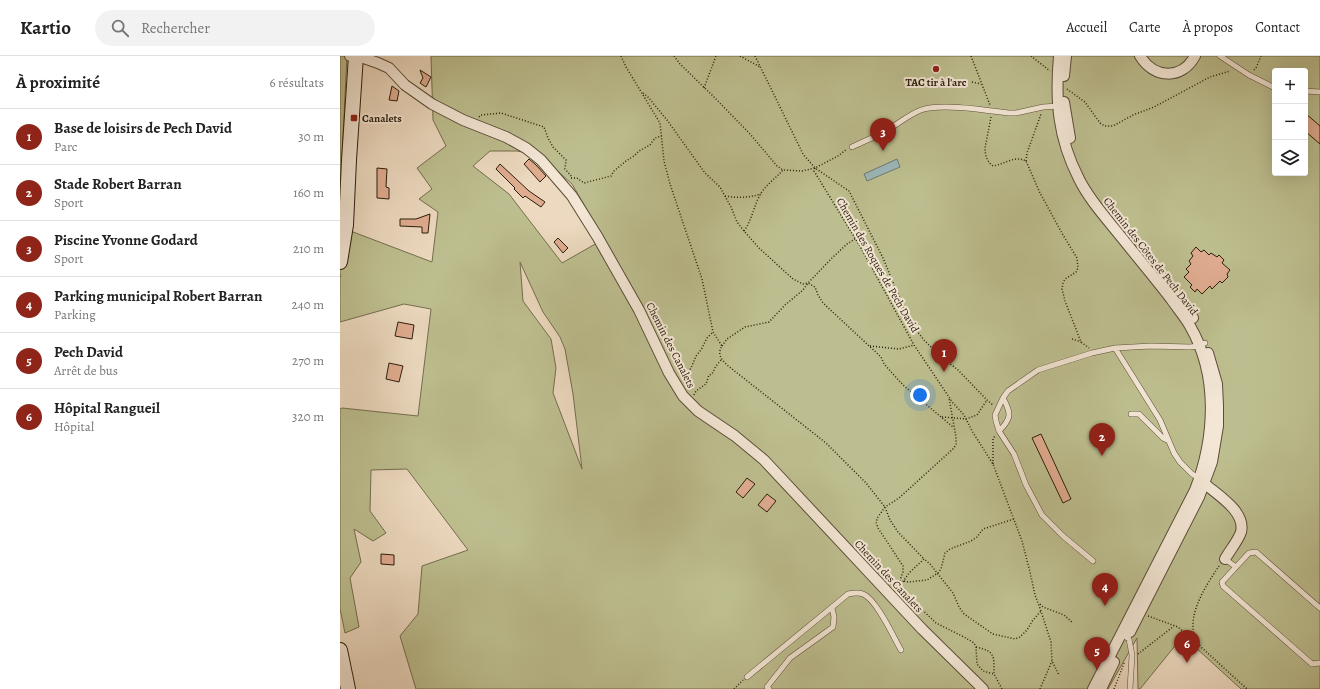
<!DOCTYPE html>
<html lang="fr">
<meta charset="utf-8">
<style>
:root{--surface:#fff;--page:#f2f2f2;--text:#222;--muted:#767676;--line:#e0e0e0;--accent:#8f2418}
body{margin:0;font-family:Alegreya,serif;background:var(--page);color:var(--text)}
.controls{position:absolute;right:12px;top:12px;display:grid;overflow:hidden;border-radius:4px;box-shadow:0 4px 16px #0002}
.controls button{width:36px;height:36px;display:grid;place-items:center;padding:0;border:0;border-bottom:1px solid var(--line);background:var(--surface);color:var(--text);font:20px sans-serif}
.you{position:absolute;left:580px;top:339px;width:14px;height:14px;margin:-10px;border:3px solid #fff;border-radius:50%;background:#1a73e8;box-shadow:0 0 0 6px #1a73e833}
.badge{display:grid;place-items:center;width:26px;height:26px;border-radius:50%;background:var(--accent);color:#fff;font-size:13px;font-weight:700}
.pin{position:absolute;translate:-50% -33px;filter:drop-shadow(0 1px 2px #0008)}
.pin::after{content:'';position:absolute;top:21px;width:14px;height:12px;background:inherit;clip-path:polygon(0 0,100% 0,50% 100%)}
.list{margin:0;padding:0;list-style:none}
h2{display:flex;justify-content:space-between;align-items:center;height:52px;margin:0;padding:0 16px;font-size:17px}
h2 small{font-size:13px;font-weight:400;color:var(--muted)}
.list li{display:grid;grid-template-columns:26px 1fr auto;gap:12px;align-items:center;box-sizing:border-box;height:56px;padding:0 16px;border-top:1px solid var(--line)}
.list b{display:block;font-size:15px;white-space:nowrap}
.list p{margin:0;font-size:13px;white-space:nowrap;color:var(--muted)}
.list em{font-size:13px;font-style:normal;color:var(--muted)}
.icon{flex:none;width:22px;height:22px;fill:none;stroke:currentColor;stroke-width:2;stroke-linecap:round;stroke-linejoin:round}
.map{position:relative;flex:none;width:980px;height:633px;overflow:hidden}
header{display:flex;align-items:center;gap:24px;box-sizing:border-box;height:56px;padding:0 20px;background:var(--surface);border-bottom:1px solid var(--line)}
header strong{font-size:19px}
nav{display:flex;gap:22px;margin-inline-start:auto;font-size:14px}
.search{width:280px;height:36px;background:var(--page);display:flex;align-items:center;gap:10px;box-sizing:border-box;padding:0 14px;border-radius:22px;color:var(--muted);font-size:15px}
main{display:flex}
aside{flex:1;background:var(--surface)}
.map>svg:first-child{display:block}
.green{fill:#bdbe8f;stroke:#746e4d;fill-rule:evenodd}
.water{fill:#9cb8bb;stroke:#6f7a75}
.building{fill:#e0ac90;stroke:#2b1e0b}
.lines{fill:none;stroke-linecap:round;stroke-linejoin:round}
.lane-casing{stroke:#5b4d38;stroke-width:6}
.street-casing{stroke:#5b4d38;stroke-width:12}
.secondary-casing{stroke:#2b1e0b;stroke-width:16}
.path{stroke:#2b1e0b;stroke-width:1.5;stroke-dasharray:1 2;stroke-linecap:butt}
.lane{stroke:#f3e6d5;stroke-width:5}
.street{stroke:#f3e6d5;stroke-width:10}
.secondary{stroke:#f3e6d5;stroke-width:14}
.poi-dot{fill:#8f2418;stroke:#f3e6d5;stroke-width:1.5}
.labels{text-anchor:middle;stroke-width:4;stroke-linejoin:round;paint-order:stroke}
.poi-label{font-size:11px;font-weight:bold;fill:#2b1e0b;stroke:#f3e6d5}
.street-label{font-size:11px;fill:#2b1e0b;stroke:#f3e6d5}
</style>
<header>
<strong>Kartio</strong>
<div class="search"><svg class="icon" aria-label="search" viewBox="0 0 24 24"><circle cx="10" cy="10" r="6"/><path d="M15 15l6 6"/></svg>Rechercher</div>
<nav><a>Accueil</a><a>Carte</a><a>À propos</a><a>Contact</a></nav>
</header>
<main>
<aside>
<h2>À proximité<small>6 résultats</small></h2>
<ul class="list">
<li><span class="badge">1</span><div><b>Base de loisirs de Pech David</b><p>Parc</p></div><em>30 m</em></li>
<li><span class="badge">2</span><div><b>Stade Robert Barran</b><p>Sport</p></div><em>160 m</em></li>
<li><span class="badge">3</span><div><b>Piscine Yvonne Godard</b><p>Sport</p></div><em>210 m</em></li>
<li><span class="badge">4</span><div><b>Parking municipal Robert Barran</b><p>Parking</p></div><em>240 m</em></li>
<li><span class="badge">5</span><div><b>Pech David</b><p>Arrêt de bus</p></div><em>270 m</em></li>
<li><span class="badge">6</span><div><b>Hôpital Rangueil</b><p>Hôpital</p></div><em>320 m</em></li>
</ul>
</aside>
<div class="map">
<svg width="980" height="633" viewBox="0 0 980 633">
<rect width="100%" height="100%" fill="#ecd9bf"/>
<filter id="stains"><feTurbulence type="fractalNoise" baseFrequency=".005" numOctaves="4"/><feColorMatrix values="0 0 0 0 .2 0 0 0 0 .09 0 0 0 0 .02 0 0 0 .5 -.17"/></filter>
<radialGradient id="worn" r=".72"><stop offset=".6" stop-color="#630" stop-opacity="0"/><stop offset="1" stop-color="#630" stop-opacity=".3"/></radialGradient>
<path class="green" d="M0,0H7L0,140Z
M91,0H980V633H901L843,580L800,633H798L797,582L768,633H76L60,580L78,558L82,510L128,494L67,413L31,414L30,455L46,477L33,485L14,473L21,506L10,522L19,571L5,577L0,553V353L2,352L78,360L91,253L64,248L0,266V222L1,219L0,218V171L92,206L98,156L79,143L92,133L77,112L106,90L93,64ZM935,15H965V117H935ZM150,95H177L201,100L232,128L264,183L222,207L169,138L133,110ZM180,206L203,256L220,281L225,293L233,338L242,413L213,337L216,312L211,283L183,245Z"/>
<path class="water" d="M557,103L560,111L527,125L524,118Z"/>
<path class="building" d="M80,14L91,21L86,31L80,27L83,22Z
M52,30L59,35L57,45L49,44Z
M965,57L980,70V88L965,75Z
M189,103L196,109L206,120L200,126L184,108Z
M160,108L189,135L205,146L201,151L185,140L183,142L174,133L175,132L156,113Z
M37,112L47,113L46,131L49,132V143L37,142Z
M90,158L88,177H82V171L60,170V163H76Z
M218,182L228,192L223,197L214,186Z
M856,191L861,196L864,194L869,199L871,197L877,201L879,199L884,204L882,207L890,214L887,218L888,221L882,227L880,225L872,233L870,230L862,238L857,233L855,236L850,231L852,229L844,221L849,216L846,213L851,208L849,205L853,200L851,197Z
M58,266L74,269L72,283L55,280Z
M49,307L63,310L59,326L46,323Z
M701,378L731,443L723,447L692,382Z
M407,422L415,428L403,442L396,436Z
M427,438L436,445L427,456L418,449Z
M41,498L54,499V509L41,508Z"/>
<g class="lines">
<g class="lane-casing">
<path id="lane" d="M880,0L909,19L935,32
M965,35L980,36
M512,91C524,85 535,81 546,75C558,68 568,59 581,54C601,47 645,54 668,57H676L703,51L719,50
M775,292L820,364L834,397L840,406L852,418L859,422
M791,358H799L823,382L829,385
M659,375C671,363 672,358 663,342
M885,503L896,511
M753,505L723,480L702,459L686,429L674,398L659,375L656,365L655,359L663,342L668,335L698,314L752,297L775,292L811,290L850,291L859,290L865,287
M980,552L916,496L909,497L882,526L883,530L972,608L980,607
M781,578L789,583L792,599L790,633
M407,621L508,538C513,537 518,536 523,538C536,543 553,580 561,594
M429,633L427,631L450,602L493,571L494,561L492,552"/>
</g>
<g class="street-casing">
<path id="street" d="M10,0H18L38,7L49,12L65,29L92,48L123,64L166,81L186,92L201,104L232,140L257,180L299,254L329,317L343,340L358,355L395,380L424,404L582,573L643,633
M719,0C715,45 718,82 739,123C750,145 767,163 782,182C798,202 815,222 831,243C837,252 845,261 850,270C879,320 875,382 855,434L753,633
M800,0C814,23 842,24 855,0
M724,20L726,0
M724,46L730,82
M823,222L846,251L853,262
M860,426L865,428C878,439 906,456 901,476C898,485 890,494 885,503
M790,576L859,441L872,406L878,370V350L877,328L868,297
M761,633L774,606"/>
</g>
<g class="secondary-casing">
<path id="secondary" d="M0,206L6,169L9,104L16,0
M0,594L8,633"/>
</g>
<path class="path" d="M281,0L286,11L320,67L324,105L330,128L362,223L373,276L382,290C377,298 381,303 387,309L486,387L526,427L545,451L550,464L558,476L584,503
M334,0L340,8L374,41L410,78L437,110L443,114L462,115L475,112L498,100L507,93
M400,0L420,11
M415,0L463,98L475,112L509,135L543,202L569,265L584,284L599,299L618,314L647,344L653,349
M631,0L650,49
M691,0L710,15
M914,14L916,12L921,0
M632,26L641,28
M364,32L376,0
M727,33L745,46L760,67L765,70H773L793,59L814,51L870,21L890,15
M303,37L308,41L327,64L365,117L380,131L391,151L397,166L404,175L419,192L453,223L463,228L468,227L475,231L478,239L483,247L541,301L544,308L563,329L613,371
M139,61L141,59L161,57L204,71L208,82L213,91L226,104L225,113L232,121
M651,61L645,92C645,99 647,106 653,110C665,108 675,99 686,105L700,137L723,179L737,202L738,212L736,216L725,223L723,227L722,233L725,245L741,286L749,292
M686,105L687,97L701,58
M475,112L474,115L521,192L574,289L613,347L624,359L632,375L653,408L682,485L690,516L695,539L701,555L711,586L712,605L719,619
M231,122H237L244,127L271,120L274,115L286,105L294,100L299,95L310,89L315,82L322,80
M385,140C398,142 408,142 421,138
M404,175C412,164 414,149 421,137C427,128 436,122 443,114
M732,283L741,286
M382,290L387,283L405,271L429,266L445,249L463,234L468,227L492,202L507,188L515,183
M530,290L559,293L574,289
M344,324L352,310L356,300L361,294L367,282L373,276
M354,339L356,335L366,328L369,319L372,318L376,310L381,304
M602,361L626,363L637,359L647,344
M653,408V383L655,380
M879,510C865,531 840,568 861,591L907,633
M564,525L568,526L587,524L598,517L601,513L605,497L610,493L631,485L637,481L643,473L674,463
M558,533H559L560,524L563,516V510L538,472L536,466L538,461L545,451L559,442L614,392L616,388V381L609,342
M700,548L703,551L724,559L733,567
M808,560L838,571L848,580L853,579
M636,591C655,595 654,600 654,617
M798,598L834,570
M394,633L403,624
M662,633L654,618L643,615L637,608L636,591L634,587L626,582L596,567L564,536L560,530L569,517L584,503L590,508L613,537L619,551L624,558L653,578L675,583L680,581L687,574L693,564L701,555
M700,633L712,605
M774,633L785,605"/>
<use href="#lane" class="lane"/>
<use href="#street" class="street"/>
<use href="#secondary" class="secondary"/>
</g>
<g class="poi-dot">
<circle cx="596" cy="13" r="4"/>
<rect x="10" y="58" width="8" height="8" rx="2"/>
</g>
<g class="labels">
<g class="poi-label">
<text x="596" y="30">TAC tir à l'arc</text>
<text x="22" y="66" text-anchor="start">Canalets</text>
</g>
<g class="street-label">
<text transform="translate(811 200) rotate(52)" y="4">Chemin des Côtes de Pech David</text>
<text transform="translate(538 209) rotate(60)" y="4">Chemin des Roques de Pech David</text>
<text transform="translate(331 289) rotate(63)" y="4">Chemin des Canalets</text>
<text transform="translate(549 520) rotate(47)" y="4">Chemin des Canalets</text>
</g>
</g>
<rect width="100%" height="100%" filter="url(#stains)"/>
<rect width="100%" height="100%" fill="url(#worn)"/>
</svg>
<div class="controls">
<button>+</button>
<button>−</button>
<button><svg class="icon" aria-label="layers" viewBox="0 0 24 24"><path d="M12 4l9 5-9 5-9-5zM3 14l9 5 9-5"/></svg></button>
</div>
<div class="you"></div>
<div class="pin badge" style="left:604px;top:316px">1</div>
<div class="pin badge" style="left:762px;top:400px">2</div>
<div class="pin badge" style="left:543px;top:95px">3</div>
<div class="pin badge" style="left:765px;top:550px">4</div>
<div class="pin badge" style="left:757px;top:614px">5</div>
<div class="pin badge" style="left:847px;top:607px">6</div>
</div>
</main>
